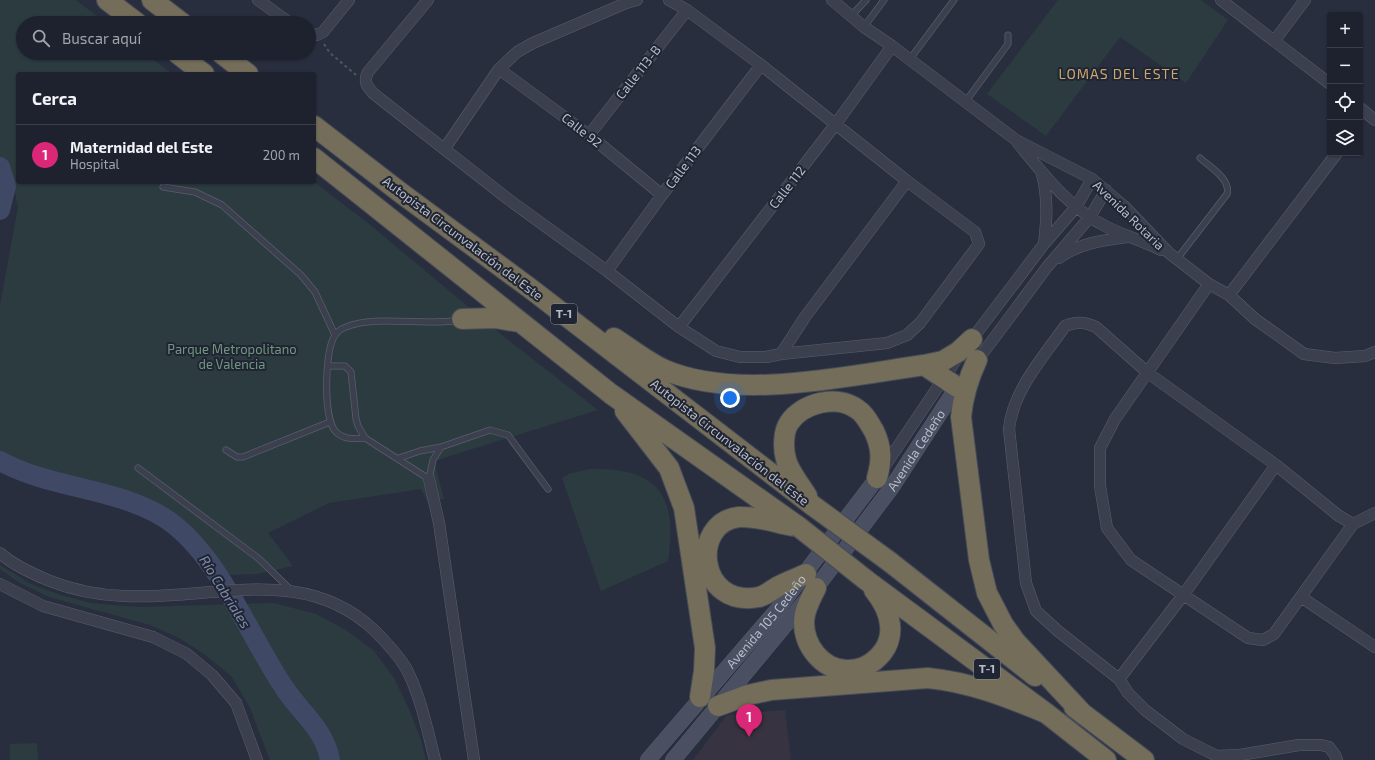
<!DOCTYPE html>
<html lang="es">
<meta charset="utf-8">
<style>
:root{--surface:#1e222e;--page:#2b2f3a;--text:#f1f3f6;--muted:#a1a4aa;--line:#3c3f4a;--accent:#db2777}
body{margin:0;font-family:"Exo 2",sans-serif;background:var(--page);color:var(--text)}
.controls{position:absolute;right:12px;top:12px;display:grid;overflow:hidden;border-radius:4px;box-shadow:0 1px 3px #0004}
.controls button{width:36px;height:36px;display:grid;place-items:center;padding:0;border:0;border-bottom:1px solid var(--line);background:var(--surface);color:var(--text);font:20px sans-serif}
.you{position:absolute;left:730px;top:398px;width:14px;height:14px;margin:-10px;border:3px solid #fff;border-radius:50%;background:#1a73e8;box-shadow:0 0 0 6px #1a73e833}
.badge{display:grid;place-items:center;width:26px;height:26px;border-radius:50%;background:var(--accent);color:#fff;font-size:13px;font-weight:700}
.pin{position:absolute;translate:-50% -33px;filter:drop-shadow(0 1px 2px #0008)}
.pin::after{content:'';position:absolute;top:21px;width:14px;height:12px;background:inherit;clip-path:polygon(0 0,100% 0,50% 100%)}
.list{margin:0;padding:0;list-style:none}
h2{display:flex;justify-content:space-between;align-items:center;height:52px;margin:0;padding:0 16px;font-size:17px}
h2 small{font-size:13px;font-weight:400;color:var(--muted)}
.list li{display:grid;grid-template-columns:26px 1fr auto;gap:12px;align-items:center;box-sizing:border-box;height:60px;padding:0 16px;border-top:1px solid var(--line)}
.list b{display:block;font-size:15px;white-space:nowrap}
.list p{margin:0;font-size:13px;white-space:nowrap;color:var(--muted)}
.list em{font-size:13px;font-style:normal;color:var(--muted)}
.icon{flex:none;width:22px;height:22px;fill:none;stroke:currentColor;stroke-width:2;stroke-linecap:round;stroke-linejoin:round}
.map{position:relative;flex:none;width:1375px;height:760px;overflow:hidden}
.search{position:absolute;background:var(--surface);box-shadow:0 1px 3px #0004;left:16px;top:16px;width:300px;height:44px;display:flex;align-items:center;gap:10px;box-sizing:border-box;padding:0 14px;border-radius:22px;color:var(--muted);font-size:15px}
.panel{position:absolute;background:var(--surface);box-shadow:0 1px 3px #0004;left:16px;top:72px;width:300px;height:112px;border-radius:4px}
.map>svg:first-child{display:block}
.medical{fill:#373340}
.green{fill:#2b3b40}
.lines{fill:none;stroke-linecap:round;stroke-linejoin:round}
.river{stroke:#3f4965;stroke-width:20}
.service-casing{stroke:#595e6c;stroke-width:7}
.minor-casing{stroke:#595e6c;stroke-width:12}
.secondary-casing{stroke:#595e6c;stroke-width:16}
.motorway-casing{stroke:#464b59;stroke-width:22}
.path{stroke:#4a585e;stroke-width:2;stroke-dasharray:3 3;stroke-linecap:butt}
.service{stroke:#3c404e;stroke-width:5.5}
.minor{stroke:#3c404e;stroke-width:11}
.secondary{stroke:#4a4f61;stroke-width:15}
.motorway{stroke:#736d59;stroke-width:20}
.motorway-bridge-casing{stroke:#464b59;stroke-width:22;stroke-linecap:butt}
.motorway-bridge{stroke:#736d59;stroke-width:20}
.labels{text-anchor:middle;stroke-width:4;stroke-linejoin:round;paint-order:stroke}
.shield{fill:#202533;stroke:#8a8f9c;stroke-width:1}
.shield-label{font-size:12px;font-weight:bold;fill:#b8bcc9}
.street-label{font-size:13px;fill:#b8bcc9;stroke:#202533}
.park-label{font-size:13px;fill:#719780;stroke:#202533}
.neighbourhood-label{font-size:14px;letter-spacing:1px;fill:#cca770;stroke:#202533}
.water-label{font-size:14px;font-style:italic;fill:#828ead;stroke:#202533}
</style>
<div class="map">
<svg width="1375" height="760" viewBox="0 0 1375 760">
<rect width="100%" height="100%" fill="#282e3e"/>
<path class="medical" d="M785,710L791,760H693L727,715Z"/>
<path class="green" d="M0,0H76L106,23H23V53H145L172,74H18V182H314L368,223L502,335L598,410L434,461L444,499L427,501L421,489L329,503L268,533L293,566L257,574L230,575L197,541L171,520L127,503L71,485L26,476L0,460V305L18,207L13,183L0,162Z
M1058,0H1201L1228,20L1186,83L1120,37L1046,136L987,94Z
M589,469C658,467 678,495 668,561L601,591L562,478L569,474Z
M0,565L31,584L61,595L91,603L139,607L274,603L316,614L346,630L374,651L394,678L409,709L421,740L426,760H270L250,708L232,677L204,654L179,638L150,625L49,597L18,582L0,569Z
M37,743L38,760H10V744Z"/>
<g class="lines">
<path class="river" d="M0,167L6,186L0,210
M0,461C51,489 113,487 163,517C217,550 250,638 285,689C301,713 325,730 330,760"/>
<g class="service-casing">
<path id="service" d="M851,16L866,0
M864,27L884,0
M910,59L954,0
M966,101L1008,44V35
M163,187L195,192L222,205L301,275L315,292L335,335
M1177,259L1227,194C1231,179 1210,167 1200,158
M328,366H345L351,372L356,419L358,426L365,438L429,479L433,460L441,447L490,430L508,435L548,489
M365,438C355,439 344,440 336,432C323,419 325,355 333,339C335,334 340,329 346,327C376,314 427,327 459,320
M226,450L237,457H243L330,422
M399,458L420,451L441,447
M138,468L258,558L292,591"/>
</g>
<g class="minor-casing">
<path id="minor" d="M258,0L290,23
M428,0L368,72C363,82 367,86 374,94L508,199L607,271L679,327L716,351L740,357H766L781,354L805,317L907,181L761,65L687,10L669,0
M832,0L864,27L892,46L1016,140L1092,179L1124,206L1169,253L1209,284L1229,295L1255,319L1304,354L1335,358L1365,356L1375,352
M1221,0L1330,84
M309,34L317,35L323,32L349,0
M1275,40L1305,0
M499,69L589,135L662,195
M1360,108L1375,120
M589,135L687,10
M1018,143C1044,175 1069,208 1107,227C1125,236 1144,241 1161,250
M445,148L499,69L517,52L533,43L626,3L637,0
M1042,174C1048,198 1047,219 1044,244
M1059,258C1079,243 1104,240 1128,237
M607,271L662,195L761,65
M1209,284L1115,419L1100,448V486L1107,528L1131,560L1248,638L1263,640L1274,634L1353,524
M1229,295L1337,153
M679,327L835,125L892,46
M969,343L1044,244L1076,207L1092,179
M781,354L887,343L907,335L920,323L979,244L975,232L907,181
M974,365L1047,267L1090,217L1106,190
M882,470L958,357
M429,479L439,523L474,760
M0,553C13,565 33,574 50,581C73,590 98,595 123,596C210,601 303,562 375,631C386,642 398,655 406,668C421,697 427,729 435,760
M0,584L43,606L153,637L187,654L212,675L236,703L257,760
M1301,597L1375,647
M1119,679L1184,594L1276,465
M1337,760L1335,755L1329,747L1321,745H1299L1240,755L1217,756L1183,739L1145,710L1128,693L1119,679L1058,631L1036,611L1026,583L1009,429C1013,390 1043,358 1065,326C1077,321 1084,322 1096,327L1148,373L1276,465L1339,516L1353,524L1375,513"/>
</g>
<g class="secondary-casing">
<g id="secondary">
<path id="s1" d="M648,760L777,610L877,478"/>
<path id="s2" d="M673,760L816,588L892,487L957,387"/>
</g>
</g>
<g class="motorway-casing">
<path id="motorway" d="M107,0L137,23
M152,0L182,23
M177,53L204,74
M221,53L248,74
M314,126L401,193L531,289L812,505
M314,158L611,394L799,527
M462,319L495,318L519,322
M614,338C630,348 647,362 665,370C738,401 847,376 924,365L943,361L958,352L972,339
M977,360C968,379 963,396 961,417L979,560L987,593L1003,624L1015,641L1084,715
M924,365L957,387
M625,411L669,468L684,508L705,648L704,671L700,697
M807,496C801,486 788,470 786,459C783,449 783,432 789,423C802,403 837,394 857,409C865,414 869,423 874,431C882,448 882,460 877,478
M793,526C777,523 757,516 739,517C690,522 697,609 759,597C767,595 774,588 781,585C789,581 797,578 806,574
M890,562L1035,676
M866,580L1046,713L1106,760
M816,588C811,598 804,610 804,622C804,646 822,669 846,670C870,671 893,650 890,625C889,612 882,600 874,590
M718,706L748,695L771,690L928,678C970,682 1007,697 1046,713
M1074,707L1144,760"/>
</g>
<path class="path" d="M324,44L330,53L356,75"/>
<use href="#service" class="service"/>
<use href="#minor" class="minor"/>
<use href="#secondary" class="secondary"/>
<use href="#motorway" class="motorway"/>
<g class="motorway-bridge-casing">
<path id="motorway-bridge" d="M812,505L890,562
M799,527L866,580"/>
</g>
<use href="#motorway-bridge" class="motorway-bridge"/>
</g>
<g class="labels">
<g class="shield">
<rect x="551" y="304" width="26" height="20" rx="3"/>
<rect x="974" y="659" width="26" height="20" rx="3"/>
</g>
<g class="shield-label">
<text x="564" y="318">T-1</text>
<text x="987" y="673">T-1</text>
</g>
<g class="street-label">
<text transform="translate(638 72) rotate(-52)" y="5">Calle 113-B</text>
<text transform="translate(582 130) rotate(38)" y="5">Calle 92</text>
<text transform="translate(683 167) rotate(-53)" y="5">Calle 113</text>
<text transform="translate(787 187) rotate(-52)" y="5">Calle 112</text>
<text transform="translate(1129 215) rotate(44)" y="5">Avenida Rotaria</text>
<text transform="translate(463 238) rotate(37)" y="5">Autopista Circunvalación del Este</text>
<text transform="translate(730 442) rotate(38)" y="5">Autopista Circunvalación del Este</text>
<text dy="5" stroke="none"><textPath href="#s2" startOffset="394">Avenida Cedeño</textPath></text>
<text dy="5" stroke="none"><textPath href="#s1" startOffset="182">Avenida 105 Cedeño</textPath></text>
</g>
<g class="park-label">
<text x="232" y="354">Parque Metropolitano<tspan x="232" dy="15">de Valencia</tspan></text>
</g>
<g class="neighbourhood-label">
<text x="1119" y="79">LOMAS DEL ESTE</text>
</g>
<g class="water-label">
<text transform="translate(225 592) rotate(58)" y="5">Río Cabriales</text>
</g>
</g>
</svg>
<div class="controls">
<button>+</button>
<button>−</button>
<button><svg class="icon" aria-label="locate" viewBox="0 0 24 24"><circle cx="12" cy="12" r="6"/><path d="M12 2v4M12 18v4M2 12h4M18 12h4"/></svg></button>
<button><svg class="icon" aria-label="layers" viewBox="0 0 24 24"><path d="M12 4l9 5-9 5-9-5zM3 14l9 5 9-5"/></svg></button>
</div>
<div class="you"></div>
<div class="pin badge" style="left:749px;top:737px">1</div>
<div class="search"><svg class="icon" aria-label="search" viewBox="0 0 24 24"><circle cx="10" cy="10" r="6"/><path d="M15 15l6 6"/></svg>Buscar aquí</div>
<section class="panel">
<h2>Cerca<small></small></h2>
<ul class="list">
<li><span class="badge">1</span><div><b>Maternidad del Este</b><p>Hospital</p></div><em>200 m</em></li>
</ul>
</section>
</div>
